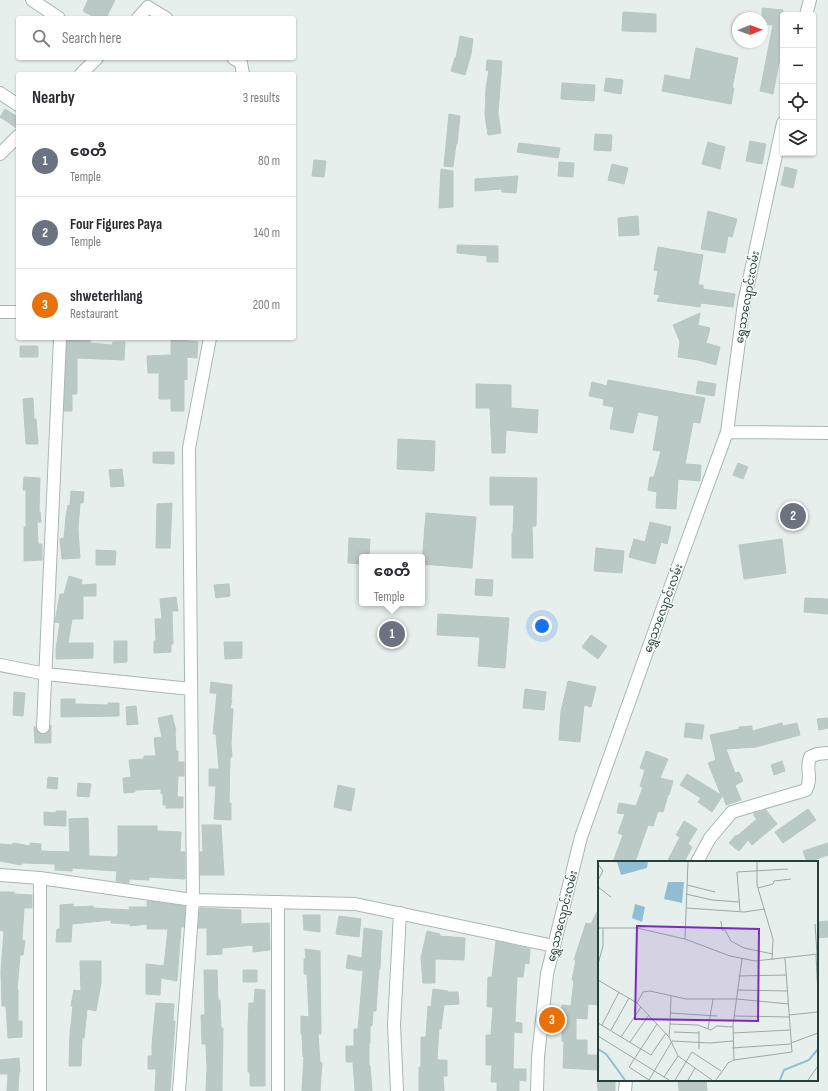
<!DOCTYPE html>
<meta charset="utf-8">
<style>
:root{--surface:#fff;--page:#f7f7f7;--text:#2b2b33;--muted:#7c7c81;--line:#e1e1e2;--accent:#d93025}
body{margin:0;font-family:"Sofia Sans Condensed","Noto Sans Myanmar",sans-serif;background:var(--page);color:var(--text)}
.controls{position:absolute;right:12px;top:12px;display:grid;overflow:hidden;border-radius:4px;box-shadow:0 1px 3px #0004}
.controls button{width:36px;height:36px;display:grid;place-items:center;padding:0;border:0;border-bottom:1px solid var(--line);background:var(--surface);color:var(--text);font:20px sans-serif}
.compass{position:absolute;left:732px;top:12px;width:36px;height:36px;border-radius:50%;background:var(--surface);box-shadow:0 1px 3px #0004;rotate:89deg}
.you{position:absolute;left:542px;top:626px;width:14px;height:14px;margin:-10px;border:3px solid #fff;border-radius:50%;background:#1a73e8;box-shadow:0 0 0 6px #1a73e833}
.badge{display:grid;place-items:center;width:26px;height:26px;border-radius:50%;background:var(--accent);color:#fff;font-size:13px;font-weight:700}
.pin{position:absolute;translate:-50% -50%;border:2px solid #fff;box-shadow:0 1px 4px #0006}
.popup{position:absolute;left:359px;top:554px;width:66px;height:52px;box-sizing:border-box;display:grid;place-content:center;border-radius:4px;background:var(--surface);filter:drop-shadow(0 1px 3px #0005);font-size:13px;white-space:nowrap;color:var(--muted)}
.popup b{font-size:15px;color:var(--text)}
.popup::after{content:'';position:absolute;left:50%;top:100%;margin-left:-8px;border:8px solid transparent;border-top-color:var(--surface)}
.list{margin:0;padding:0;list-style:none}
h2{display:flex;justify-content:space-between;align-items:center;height:52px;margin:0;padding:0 16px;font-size:17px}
h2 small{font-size:13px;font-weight:400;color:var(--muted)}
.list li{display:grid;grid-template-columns:26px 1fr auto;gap:12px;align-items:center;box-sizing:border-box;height:72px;padding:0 16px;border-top:1px solid var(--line)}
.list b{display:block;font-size:15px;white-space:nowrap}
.list p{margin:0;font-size:13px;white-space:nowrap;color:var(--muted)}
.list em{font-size:13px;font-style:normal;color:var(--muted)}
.icon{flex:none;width:22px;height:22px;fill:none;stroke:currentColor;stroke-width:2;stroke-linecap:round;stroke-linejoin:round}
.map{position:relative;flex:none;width:828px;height:1091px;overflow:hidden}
.search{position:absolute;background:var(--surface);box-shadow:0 1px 3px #0004;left:16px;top:16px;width:280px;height:44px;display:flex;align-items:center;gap:10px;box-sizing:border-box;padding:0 14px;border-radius:4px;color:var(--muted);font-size:15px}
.panel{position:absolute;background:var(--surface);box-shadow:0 1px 3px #0004;left:16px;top:72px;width:280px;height:268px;border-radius:4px}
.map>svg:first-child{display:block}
.building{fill:#bbc9c6;stroke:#b8c8c4}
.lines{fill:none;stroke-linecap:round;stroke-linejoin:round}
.minor-casing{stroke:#a8b7b4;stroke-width:14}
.tertiary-casing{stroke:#a8b7b4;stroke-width:14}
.minor{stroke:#fff;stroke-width:12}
.tertiary{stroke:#fff;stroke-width:12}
.labels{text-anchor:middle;stroke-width:3;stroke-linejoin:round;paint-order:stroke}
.street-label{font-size:11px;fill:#25413e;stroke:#f7fbf9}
.inset-river{fill:none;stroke:#90bdd2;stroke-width:2}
.inset-road{fill:none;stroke:#99a9a6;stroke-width:1}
.view{fill:#7b2cbf;fill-opacity:0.15;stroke:#7b2cbf;stroke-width:2}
.inset-edge{fill:none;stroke:#25413e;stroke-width:2}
</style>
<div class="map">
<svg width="828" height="1091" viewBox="0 0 828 1091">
<rect width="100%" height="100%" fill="#e6efec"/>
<path class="building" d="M88,0H115L106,18H96L83,11Z
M762,8L783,10L780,41L783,42L773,94L760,91L773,25L762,24Z
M623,12L656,14V32L622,31Z
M460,36L473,39L471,54L465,75L451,71L455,58H456Z
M696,48L738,58L732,88H734L731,104L662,91L665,75L690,80Z
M487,60L502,61L498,113L501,133L488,135L485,115L486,88L489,71L486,70Z
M606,78L623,80L621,94L604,91Z
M562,83L595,85L594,101L561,99Z
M5,109L18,117V129L0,117Z
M449,114L460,116L457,144H456L453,167L444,166Z
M595,134L612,135L611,151L594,150Z
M750,141L766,144L762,164L746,161Z
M708,142L725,147L720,169L702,164Z
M519,143L560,148L558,158L517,152Z
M314,160L326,161L324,177L312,176Z
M559,162L574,163L573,177L558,176Z
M612,164L628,168L624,184L608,180Z
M785,167L797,170L793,188L781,185Z
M441,169L453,171V207L439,208Z
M518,176L516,193L502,192V189L475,191V179Z
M708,211L737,219L732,237L728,236L725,253L701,249Z
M638,216L639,235L619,236L618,218Z
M457,245L498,246V262H487V256L457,253Z
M658,247L703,255L698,285H703V289L735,294L733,307L701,303L700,307L657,301L660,295L654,294L658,271L654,270Z
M700,313L698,325L710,328L706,343L720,347L716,365L698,360L678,357L680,342L673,325Z
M67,338H90V343L112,345L113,342H125L124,360L77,358V394H72V411H64Z
M171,338H181V340L198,342L197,358L187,357V380L184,379V411H171V399H159V373H148L147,356L171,355Z
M20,346H38V357H20Z
M608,380L705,398L700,423L693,422L685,464L701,465L700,481L678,479L676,509L656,508L657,492L648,490L650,477H654L661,451L653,450L659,416L638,412L633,433L610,429L614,407L603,405L604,399L589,396L592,382L607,386Z
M698,381L716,384L714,396L696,393Z
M476,384L511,385V408L538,410L537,433L506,430L505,453H492L490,408H476Z
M33,398L34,419H36L38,444H26L23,399Z
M398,439L435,441L434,471L397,469Z
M153,452H174V464L153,463Z
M738,463L748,467L743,479L733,475Z
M122,469L124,486L111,487L109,470Z
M24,477L40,478L39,512H40L41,522H37L38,544H42V560L24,561V527H26V490H23Z
M490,477L537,478L536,526H532L533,558H512V533H513L514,505H490Z
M71,491L84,492L83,503H80L78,529L80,558L62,559L60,539L64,538L66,517L68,505L70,506Z
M172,503L170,548H156L157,504Z
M426,513L476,517L472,568L422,564Z
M650,522L671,527L667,544L661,542L655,564L629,557L634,539L645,542Z
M349,538L370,539L369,557H362V564L348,563Z
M782,539L786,573L744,579L739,545Z
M596,548L624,551L622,573L594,571Z
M96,550L116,551L115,565H96Z
M69,576L82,580L81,585L96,584V596H83V619H72L68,643H93V658L56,659V649L60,623L55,622L60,594H64Z
M476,579L493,580L492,596L475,595Z
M229,584L230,596L216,598L214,585Z
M176,597L178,611H172L173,644H171V652L154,653V641H156L155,619H162L160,599Z
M805,598L828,599V614L804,612Z
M438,614L509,618L505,668L478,666L480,637L437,635Z
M591,635L607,646L598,659L582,647Z
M114,641H127V662L114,663Z
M224,642H242V658L225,659Z
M568,681L596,687L591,707L584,705L580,742L559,740L561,711Z
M211,682L232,685L231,700H232L230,708L233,709L231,743L232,757H230L229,803H231V820L214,819L216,786H209V769H219L216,734H213L217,693H210Z
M525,689L546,692L544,710L523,708Z
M14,692L25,693L23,716L13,715Z
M61,699H75V704L108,705V703H119V716L61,717Z
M136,706L138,724L127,725L126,707Z
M172,715L176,731H175L176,751H178V762H184V776H178L177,797H183V808H166V805H163V794H161V789L135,790V792L124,793L123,778L131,777L129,760L144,759V756H156L154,738L162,737L158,718Z
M828,718V728L819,730L817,719Z
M686,723L704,725L702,739L684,737Z
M782,723L783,726L797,723L800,735L756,747L726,749L735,773L739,772L743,781L735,785L741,800L726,805L723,795L712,812L698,802L701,798L680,785L687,774L721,795L708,763L716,760L710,735L739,729V727L752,726V731Z
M51,725V743H35L34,726L39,733L43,734L49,731Z
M646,751L668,759L660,778L673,781L669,795H668L663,812L658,811L653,826L648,825L635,862H613L623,835L618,833L625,814L617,813L619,803L636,806L643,787L640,786L645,770L640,768Z
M782,761L785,771L774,775L771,765Z
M48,777L58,778L57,789L47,788Z
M78,783L91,784L89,797L77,796Z
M338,785L355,789L351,811L334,807Z
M808,809L816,820L783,843L775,832Z
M766,810L777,824L752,845L748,840L739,851L729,843L736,835L737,836L757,819L754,816V813Z
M56,811H66V826L44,825V812L56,813Z
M88,818L89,856L117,857V855H118V826H157V831L181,832L180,852H185V879L149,877V880L129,879V883L116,881L117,871L72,868V871L55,870V864L22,863L21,865L0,861V844L12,845L13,843L30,846V843L41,844V851L70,852L69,819Z
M684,821L697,829L688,844L692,847L684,862H667L680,837L676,835Z
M202,825H221L224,875H200V852H203Z
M828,843V855L807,862L803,851Z
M0,892H14V894L32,895V908H24L22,940L25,941L23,955H20L17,990H18V1021H22V1037L8,1038L6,1006H2L1,972L4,931L0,930Z
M147,901L185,906L184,927H181L177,981L161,978L160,995L146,994V964L164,966L168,929H147V924L130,926V924L111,923V920L72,924L71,942H56L57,929H60V905L73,904L74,907L93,906V908L130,910L129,907H147Z
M200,908L241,910V924L269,923L270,950L253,952V945L222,948V954L207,955V928H198Z
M599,908V1005L588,1004L587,1019L576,1018V1040H587V1055H599V1070L563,1068L564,1042L562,1041V1005L571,1006L574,980H572L576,960H574L586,923L591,924Z
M303,915H320V932L304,930Z
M339,916L361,919L359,937L336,934Z
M828,921V937L817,938V922Z
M364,928L382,931L381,944L380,969H379L378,981L376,1011H373L372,1026H370V1043H369V1066H370L372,1091H355L353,1062H346V1046H354V1029H358L363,971L346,968L348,955L362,958Z
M427,931L440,934V936L465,938L464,960L435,959V983H423L421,958Z
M496,941L530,949L529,964L525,963L523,977H517L515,1022L522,1023V1033L514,1032L513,1069H526V1081L519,1080V1091H497V1082H491L492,1065H486V1035H491L493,1007H487L488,977H492Z
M305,949L320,951L321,1034H318L320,1062L322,1063L320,1091H302L304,1056L303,1057L302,1034H301V1016L309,1017L307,974H304V959H306Z
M80,961H101V983L96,1011L87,1009L84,1038H82L81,1066H69L70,1034L73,1006H71L74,990L81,991Z
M204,970H217L218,1000H220L221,1028H223L222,1091H206L207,1068L206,1044H202L201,1015H205Z
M243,970H257V982H243Z
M255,989L265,990V1086H250V1072H248V1027L249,1003H254Z
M433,989L448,991V992H458L459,1004L444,1005L441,1029L439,1028L437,1060H447V1076H443L444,1091H419V1067H421V1037H426L428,1006L431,1007Z
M156,1003L174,1004L173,1021H175L170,1091H155L156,1069H148V1056H152V1044Z
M19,1058L20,1072H19L18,1091H7L8,1074H0V1060Z
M597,1080H615V1091H598Z
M678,1080H706L707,1091H679Z"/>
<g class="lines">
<g class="minor-casing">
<path id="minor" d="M32,0L59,18
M138,18L148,7L166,18
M233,58L241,63L243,74
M81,74L97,58
M0,93L18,105
M0,154L18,136
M0,312H18
M0,665L46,674L191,689
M43,727L60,338
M697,862L710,838L732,812L806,790C813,778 805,769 810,757L817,754L828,753
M0,875L40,878L193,900L355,904L554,946
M278,902V1091
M40,1091V878
M179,1091L193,900L189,448L210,338
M397,1091L394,1025L400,913
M625,1091L626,1080"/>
</g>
<g class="tertiary-casing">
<path id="tertiary" d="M806,15L810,0
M727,432L828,433
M537,1091L538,1057L547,974L581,837L658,621L727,432L744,303L783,123"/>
</g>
<use href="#minor" class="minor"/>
<use href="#tertiary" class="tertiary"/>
</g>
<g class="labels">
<g class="street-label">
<text transform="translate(747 297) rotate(-80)" y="4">ရွှေသာလျောင်းလမ်း</text>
<text transform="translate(663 608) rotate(-70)" y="4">ရွှေသာလျောင်းလမ်း</text>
<text transform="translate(562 916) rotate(-76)" y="4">ရွှေသာလျောင်းလမ်း</text>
</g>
</g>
<g transform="translate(598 861)">
<rect width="220" height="220" fill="#e6efec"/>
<path d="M19,1H50L49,7L23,14ZM70,21H86L84,42L66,38ZM37,43L47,46L44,61L34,57Z" fill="#90bdd2"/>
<path class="inset-river" d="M0,188L8,193L27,219M182,219L186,209L211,199L220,188"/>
<path class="inset-road" d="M159,1V24L175,78L174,99M0,3L5,10L0,19M89,24L117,31M0,26L13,36M160,27L175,23L176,20L193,18M88,33L114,39L142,41M88,47L146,51L167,48M142,50L139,11L190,8M123,60L124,69H127L133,80L146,87L175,93M217,63L219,93M0,67H39L87,78L132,95L157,100L220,93M87,78L90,1M218,93L220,134M0,103L5,85V67M140,115L188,114M0,119L39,142M139,129L190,130M73,135L72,163L100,164L113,169L119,165L135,166M72,152L119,155M191,154L220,151M136,155L192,156M0,162L53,194L68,172M4,164L21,131M110,168L115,138M13,169L31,137M101,170V188M76,171L101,172M135,172L192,169M0,175L71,219M23,176L43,146M71,176L72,163M32,181L51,154M193,182L220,172M134,187L193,183M136,199L135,164L144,98M66,216L80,195M51,219L74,180L112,182L135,180M51,219L31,206L59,163M77,219L94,191L123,210M90,219L97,207M114,219L80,195L71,176L39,142L45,131L52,130L88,138H139L191,143M118,219L130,202L136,199L194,191L187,97M210,219L220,205"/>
<path class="view" d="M39,65L161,68L160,160L37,158Z"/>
<rect width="220" height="220" class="inset-edge"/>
</g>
</svg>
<div class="controls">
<button>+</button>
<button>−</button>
<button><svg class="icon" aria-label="locate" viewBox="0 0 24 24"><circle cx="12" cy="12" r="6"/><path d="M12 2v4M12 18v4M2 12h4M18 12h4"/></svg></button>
<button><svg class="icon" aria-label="layers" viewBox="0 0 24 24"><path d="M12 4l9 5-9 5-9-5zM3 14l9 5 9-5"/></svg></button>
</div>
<svg class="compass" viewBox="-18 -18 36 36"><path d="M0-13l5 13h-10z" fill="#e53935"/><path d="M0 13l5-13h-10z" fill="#7c7c81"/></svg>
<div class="you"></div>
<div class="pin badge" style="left:392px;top:634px;background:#6b7280">1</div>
<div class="popup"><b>စေတီ</b>Temple</div>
<div class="pin badge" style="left:793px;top:516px;background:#6b7280">2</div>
<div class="pin badge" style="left:552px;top:1020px;background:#e8710a">3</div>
<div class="search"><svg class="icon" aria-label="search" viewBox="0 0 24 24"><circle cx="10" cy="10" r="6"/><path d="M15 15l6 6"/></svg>Search here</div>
<section class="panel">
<h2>Nearby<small>3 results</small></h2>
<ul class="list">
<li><span class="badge" style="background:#6b7280">1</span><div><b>စေတီ</b><p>Temple</p></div><em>80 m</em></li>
<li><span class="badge" style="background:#6b7280">2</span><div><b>Four Figures Paya</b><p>Temple</p></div><em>140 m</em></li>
<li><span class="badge" style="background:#e8710a">3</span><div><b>shweterhlang</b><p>Restaurant</p></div><em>200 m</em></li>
</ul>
</section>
</div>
